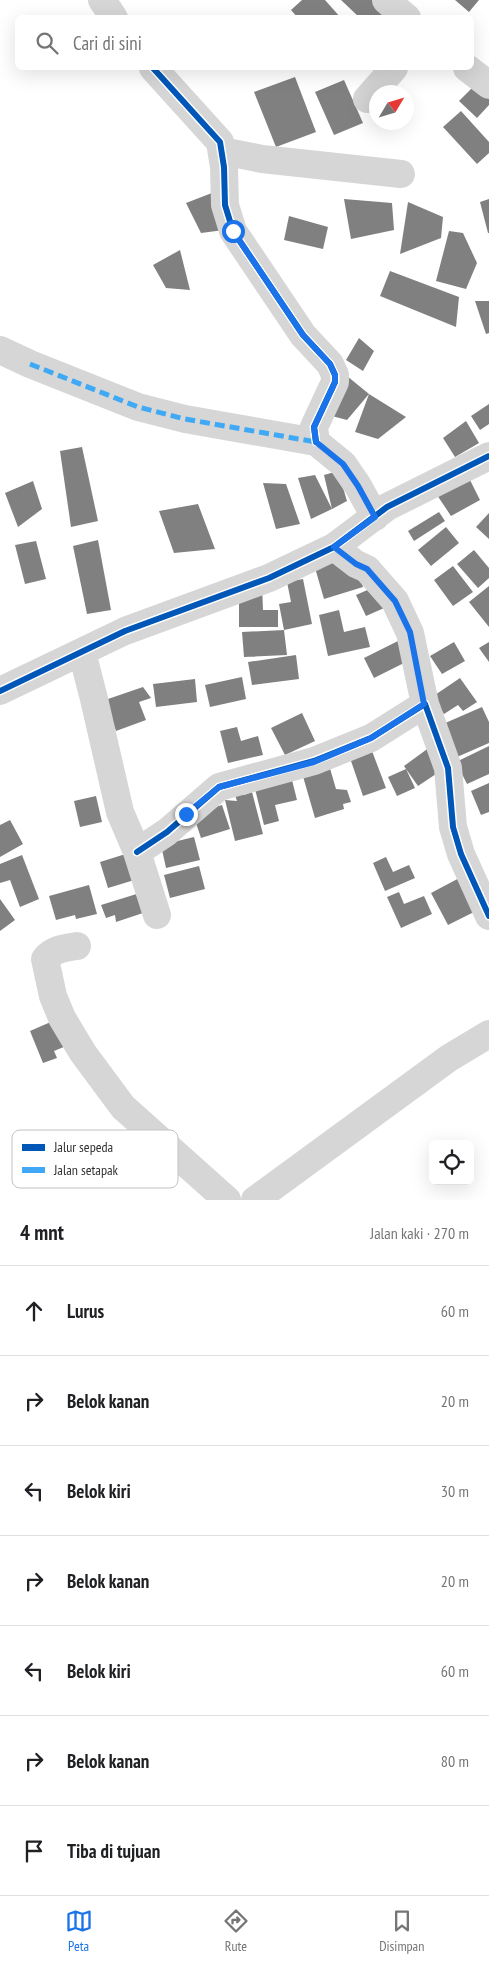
<!DOCTYPE html>
<html lang="id">
<meta charset="utf-8">
<style>
:root{--surface:#fff;--page:#f6f6f6;--text:#202124;--muted:#757577;--line:#e0e0e0;--accent:#1a73e8}
body{margin:0;font-family:"PT Sans Narrow",sans-serif;background:var(--page);color:var(--text)}
.controls{position:absolute;right:15px;bottom:15px;display:grid;overflow:hidden;border-radius:8px;box-shadow:0 5px 20px #0002}
.controls button{width:45px;height:45px;display:grid;place-items:center;padding:0;border:0;border-bottom:1px solid var(--line);background:var(--surface);color:var(--text);font:25px sans-serif}
.compass{position:absolute;left:369px;top:85px;width:45px;height:45px;border-radius:50%;background:var(--surface);box-shadow:0 5px 20px #0002;rotate:52deg}
.stop{position:absolute;width:15px;height:15px;margin:-11px;border:4px solid #1a73e8;border-radius:50%;background:#fff}
.stop.end{background:#1a73e8;border-color:#fff;box-shadow:0 1px 5px #0008}
.list{margin:0;padding:0;list-style:none}
h2{display:flex;justify-content:space-between;align-items:center;height:65px;margin:0;padding:0 20px;font-size:21px}
h2 small{font-size:16px;font-weight:400;color:var(--muted)}
.list li{display:grid;grid-template-columns:32px 1fr auto;gap:15px;align-items:center;box-sizing:border-box;height:90px;padding:0 20px;border-top:1px solid var(--line)}
.list b{display:block;font-size:19px;white-space:nowrap}
.list em{font-size:16px;font-style:normal;color:var(--muted)}
.icon{flex:none;width:28px;height:28px;fill:none;stroke:currentColor;stroke-width:2;stroke-linecap:round;stroke-linejoin:round}
.map{position:relative;flex:none;width:489px;height:1200px;overflow:hidden}
.search{position:absolute;background:var(--surface);box-shadow:0 5px 20px #0002;left:15px;right:15px;top:15px;height:55px;display:flex;align-items:center;gap:12px;box-sizing:border-box;padding:0 18px;border-radius:8px;color:var(--muted);font-size:19px}
.sheet{height:695px;background:var(--surface)}
nav{display:flex;justify-content:space-around;align-items:center;box-sizing:border-box;height:70px;border-top:1px solid var(--line);background:var(--surface);font-size:14px;color:var(--muted)}
nav a{display:grid;justify-items:center;gap:2px}
nav .on{color:var(--accent)}
.map>svg:first-child{display:block}
.building{fill:#808080}
.lines{fill:none;stroke-linecap:round;stroke-linejoin:round}
.minor{stroke:#d6d6d6;stroke-width:28}
.quiet{stroke:#3fa9f5;stroke-width:5;stroke-dasharray:10 5;stroke-linecap:butt}
.cycleway-casing{stroke:#fff;stroke-width:9}
.cycleway{stroke:#0057b8;stroke-width:6}
.route{stroke:#1a73e8;stroke-width:6}
.key{fill:#fff;stroke:#c2c2c2;stroke-width:1}
.key-label{font-size:14px;fill:#323232}
</style>
<div class="map">
<svg width="489" height="1200" viewBox="0 0 489 1200">
<rect width="100%" height="100%" fill="#fff"/>
<path class="building" d="M302,0H325L341,18H298L291,10Z
M341,0H374L393,18H360Z
M455,0H479L469,12Z
M295,77L316,132L276,147L254,92Z
M344,80L363,123L334,135L315,92Z
M475,85L489,98V105L477,118L459,101Z
M461,111L489,142V153L477,164L443,127Z
M217,191L224,230L201,233L186,203Z
M344,199L392,203L394,230L351,239Z
M489,199V233H488L480,202Z
M408,202L443,217L441,238L400,254Z
M289,216L328,227L323,249L284,240Z
M449,231L463,233L477,263L466,289L436,281Z
M180,250L190,290L166,288L153,265Z
M390,271L459,297L456,327L380,296Z
M475,301H489V333L486,334Z
M359,338L374,351L363,371L346,360Z
M347,376L369,394L406,417L378,439L355,432L369,394L347,420L332,416Z
M489,404V424L480,430L471,416Z
M466,421L479,443L455,457L443,438Z
M82,447L98,521L71,527L60,451Z
M338,471L347,501L332,509L311,519L298,478L315,475L332,509L324,475Z
M468,476L480,500L451,516L435,492Z
M33,481L42,509L18,527L5,493Z
M263,483L286,484L300,524L276,529Z
M198,504L215,549L174,553L159,511Z
M439,512L445,521L414,541L408,531Z
M489,513V539L476,527Z
M446,527L459,543L431,566L418,550Z
M98,540L111,610L87,614L73,546Z
M36,541L46,579L25,584L15,545Z
M474,550L489,568V578L478,588L457,564Z
M313,561L356,564L363,587L324,599Z
M453,566L473,592L453,606L434,580Z
M303,579L312,624L284,630L287,655L244,657L242,632L284,630L279,604L291,602L287,582Z
M381,584L391,605L366,616L356,595Z
M262,585L263,610H278V627H239V598Z
M489,586V627L469,602Z
M339,610L344,632L365,627L370,647L328,656L319,615Z
M402,639L412,659L374,678L364,658Z
M454,642L465,661L442,674L430,656Z
M489,642V662L479,648Z
M296,655L299,679L252,685L248,662Z
M242,677L246,699L210,707L205,685Z
M460,678L477,702L463,711L458,705L444,714L432,697Z
M195,679L197,702L156,707L153,684Z
M143,687L151,698L139,702L146,720L116,731L105,700Z
M482,707L489,722V743L457,757L443,724Z
M302,713L315,741L285,755L271,728Z
M237,727L241,741L258,736L263,755L228,763L220,731Z
M489,746V774L467,784L456,762Z
M430,747L445,768L418,786L406,769L415,788L397,796L388,777L406,769L404,766Z
M372,751L386,788L363,796L350,758Z
M329,765L336,789L347,790L351,802L343,804L344,809L315,818L302,773Z
M291,776L297,800L275,805L279,821L264,825L254,785Z
M489,783V812L481,815L471,791Z
M243,790L244,795L252,792L263,834L235,841L225,800L237,801L234,792Z
M96,796L102,822L80,827L74,801Z
M222,805L230,829L201,838L193,814Z
M10,820L23,844L0,857V825Z
M194,837L200,860L166,868L161,845Z
M132,852L141,878L108,888L100,862Z
M22,855L39,899L20,907L10,880L0,883V864Z
M386,857L393,872L409,865L415,878L385,891L373,863Z
M199,866L205,889L170,898L164,875Z
M463,876L480,909L448,925L431,893Z
M89,885L97,914L76,919L75,915L56,920L49,896Z
M143,892L149,911L116,922L115,915L106,918L101,905Z
M399,892L404,904L424,896L432,914L401,928L387,897Z
M0,899L15,920L0,931Z
M53,1021L71,1044L54,1051L57,1058L43,1063L30,1031Z"/>
<g class="lines">
<path class="minor" d="M102,0L114,18
M386,0L407,18
M153,68L220,142L224,167L225,205L233,231L303,335L330,364L335,375V382L314,427L316,442
M467,68L489,85
M367,99L394,68
M222,151L262,159L401,174
M0,350L30,364L138,407L185,419L316,442L343,464L358,486L375,517
M334,547L356,564L367,569L395,601L410,633L425,704
M82,652L94,699L120,812L137,852L157,915
M0,691L125,631L269,578L334,547L387,507L489,456
M137,852L167,832L219,787L314,761L371,738L425,704L448,768L453,827L461,854L489,916
M77,946C65,948 53,949 45,959L53,996L62,1018L83,1053L123,1107L227,1200
M255,1200L449,1058L489,1034"/>
<path class="quiet" d="M30,364L138,407L185,419L316,442L343,464L358,486L375,517"/>
<g class="cycleway-casing">
<path id="cycleway" d="M153,68L220,142L224,167L225,205L233,231L303,335L330,364L335,375V382L314,427L316,442
M0,691L125,631L269,578L334,547L387,507L489,456
M137,852L167,832L219,787L314,761L371,738L425,704L448,768L453,827L461,854L489,916"/>
</g>
<use href="#cycleway" class="cycleway"/>
</g>
<g class="lines">
<path class="route" d="M186,814L219,787L314,762L371,738L424,704L410,632L395,601L367,569L356,564L334,547L375,517L358,486L343,464L316,442L314,427L335,382V375L330,364L303,335L233,231"/>
</g>
<rect x="12" y="1130" width="166" height="58" rx="8" class="key"/>
<rect x="22" y="1144" width="23" height="7" fill="#0057b8"/>
<rect x="22" y="1167" width="23" height="6" fill="#3fa9f5"/>
<g class="key-label">
<text x="54" y="1152">Jalur sepeda</text>
<text x="54" y="1175">Jalan setapak</text>
</g>
</svg>
<div class="controls">
<button><svg class="icon" aria-label="locate" viewBox="0 0 24 24"><circle cx="12" cy="12" r="6"/><path d="M12 2v4M12 18v4M2 12h4M18 12h4"/></svg></button>
</div>
<svg class="compass" viewBox="-18 -18 36 36"><path d="M0-13l5 13h-10z" fill="#e53935"/><path d="M0 13l5-13h-10z" fill="#757577"/></svg>
<div class="stop" style="left:233px;top:231px"></div>
<div class="stop end" style="left:186px;top:814px"></div>
<div class="search"><svg class="icon" aria-label="search" viewBox="0 0 24 24"><circle cx="10" cy="10" r="6"/><path d="M15 15l6 6"/></svg>Cari di sini</div>
</div>
<section class="sheet">
<h2>4 mnt<small>Jalan kaki · 270 m</small></h2>
<ul class="list">
<li><svg class="icon" aria-label="ahead" viewBox="0 0 24 24"><path d="M12 20V5M6 11l6-6 6 6"/></svg><div><b>Lurus</b></div><em>60 m</em></li>
<li><svg class="icon" aria-label="right" viewBox="0 0 24 24"><path d="M7 20v-9h11M14 6l5 5-5 5"/></svg><div><b>Belok kanan</b></div><em>20 m</em></li>
<li><svg class="icon" aria-label="left" viewBox="0 0 24 24"><path d="M17 20v-9H6M10 6l-5 5 5 5"/></svg><div><b>Belok kiri</b></div><em>30 m</em></li>
<li><svg class="icon" aria-label="right" viewBox="0 0 24 24"><path d="M7 20v-9h11M14 6l5 5-5 5"/></svg><div><b>Belok kanan</b></div><em>20 m</em></li>
<li><svg class="icon" aria-label="left" viewBox="0 0 24 24"><path d="M17 20v-9H6M10 6l-5 5 5 5"/></svg><div><b>Belok kiri</b></div><em>60 m</em></li>
<li><svg class="icon" aria-label="right" viewBox="0 0 24 24"><path d="M7 20v-9h11M14 6l5 5-5 5"/></svg><div><b>Belok kanan</b></div><em>80 m</em></li>
<li><svg class="icon" aria-label="arrive" viewBox="0 0 24 24"><path d="M6 21V4h12l-3 4 3 4H6"/></svg><div><b>Tiba di tujuan</b></div></li>
</ul>
</section>
<nav>
<a class="on"><svg class="icon" aria-label="map" viewBox="0 0 24 24"><path d="M3 6l6-2 6 2 6-2v14l-6 2-6-2-6 2zM9 4v14M15 6v14"/></svg>Peta</a>
<a><svg class="icon" aria-label="directions" viewBox="0 0 24 24"><path d="M12 3l9 9-9 9-9-9zM9 14v-3h6M13 9l2 2-2 2"/></svg>Rute</a>
<a><svg class="icon" aria-label="saved" viewBox="0 0 24 24"><path d="M7 4h10v16l-5-4-5 4z"/></svg>Disimpan</a>
</nav>
